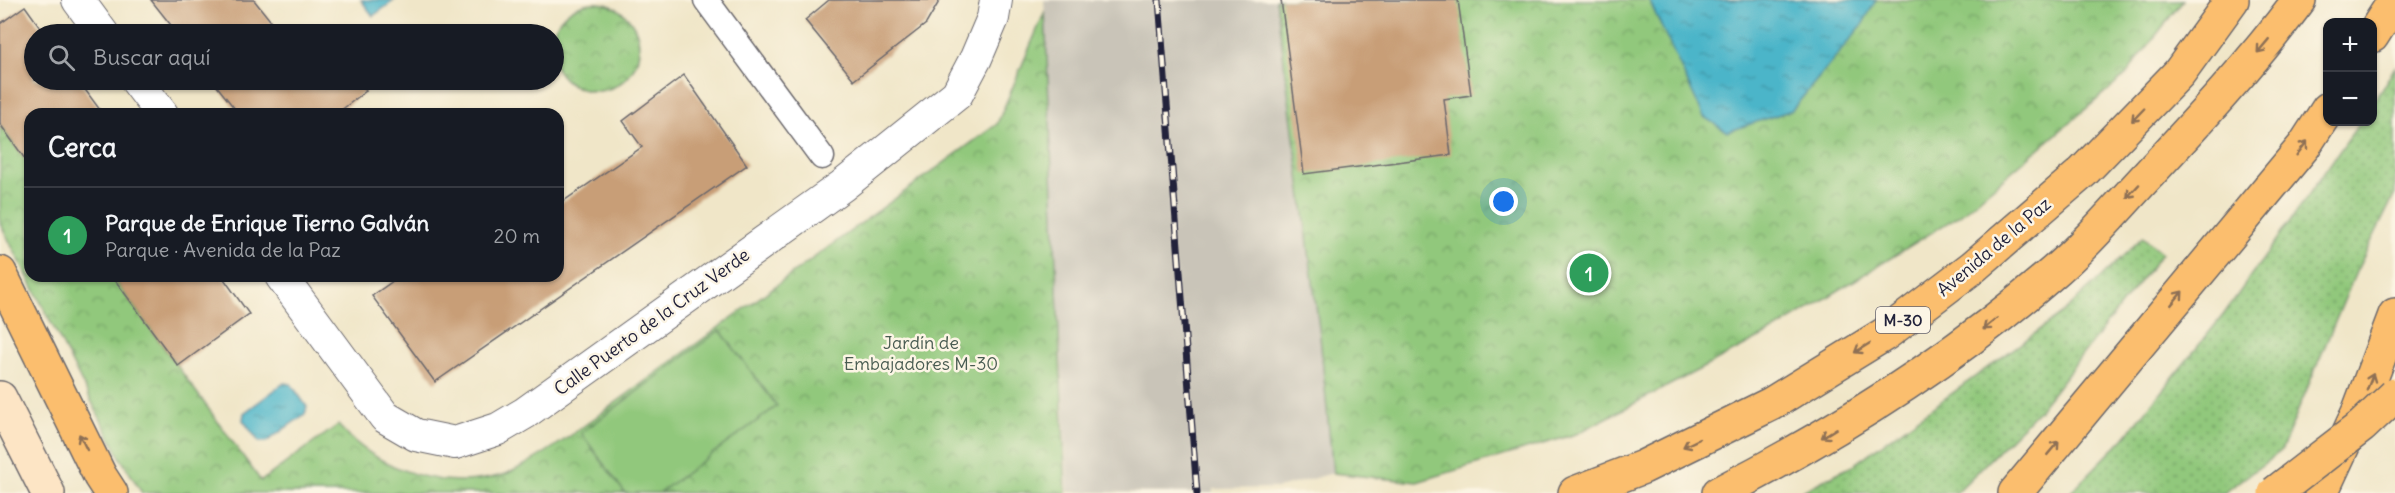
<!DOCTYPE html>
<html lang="es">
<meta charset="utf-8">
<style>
:root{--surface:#171b24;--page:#242831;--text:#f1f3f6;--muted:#9ea1a6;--line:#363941;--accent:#d1495b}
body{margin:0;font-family:Delius,sans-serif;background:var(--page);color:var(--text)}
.controls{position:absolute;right:18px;top:18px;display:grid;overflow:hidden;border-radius:12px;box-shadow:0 2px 4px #0004}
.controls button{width:54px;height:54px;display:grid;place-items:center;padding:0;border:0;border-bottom:2px solid var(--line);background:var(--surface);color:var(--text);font:30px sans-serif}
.you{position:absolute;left:1504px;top:202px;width:21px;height:21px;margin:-15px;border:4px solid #fff;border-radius:50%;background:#1a73e8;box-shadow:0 0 0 9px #1a73e833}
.badge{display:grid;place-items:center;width:39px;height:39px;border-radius:50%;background:var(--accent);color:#fff;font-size:20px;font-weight:700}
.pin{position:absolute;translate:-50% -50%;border:3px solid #fff;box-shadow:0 2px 6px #0006}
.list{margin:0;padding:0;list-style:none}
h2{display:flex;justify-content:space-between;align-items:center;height:78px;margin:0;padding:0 24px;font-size:26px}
h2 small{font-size:20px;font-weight:400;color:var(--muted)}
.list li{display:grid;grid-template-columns:39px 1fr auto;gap:18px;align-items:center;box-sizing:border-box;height:96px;padding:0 24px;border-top:2px solid var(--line)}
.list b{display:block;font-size:22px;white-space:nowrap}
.list p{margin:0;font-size:20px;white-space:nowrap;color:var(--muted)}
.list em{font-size:20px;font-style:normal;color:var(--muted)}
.icon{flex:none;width:33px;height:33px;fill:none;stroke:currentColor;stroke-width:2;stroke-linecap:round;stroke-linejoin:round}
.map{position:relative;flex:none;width:2395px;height:493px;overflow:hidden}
.search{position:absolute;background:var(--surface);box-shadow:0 2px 4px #0004;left:24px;top:24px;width:540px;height:66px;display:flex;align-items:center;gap:15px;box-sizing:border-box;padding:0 21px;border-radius:33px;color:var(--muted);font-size:22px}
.panel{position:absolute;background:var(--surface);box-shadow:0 2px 4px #0004;left:24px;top:108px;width:540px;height:174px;border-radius:18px}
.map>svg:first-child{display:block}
.industrial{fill:#c9c4b8}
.grass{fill:url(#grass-dots);stroke:#5a755c;stroke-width:1.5}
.park{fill:url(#park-crowns);stroke:#5a755c;stroke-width:1.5}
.pitch{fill:#91c87c;stroke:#5a755c;stroke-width:1.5}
.water{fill:url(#water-ripples);stroke:#366c82;stroke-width:1.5}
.building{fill:#c89e77}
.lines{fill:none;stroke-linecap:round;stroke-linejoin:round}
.pedestrian-casing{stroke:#6a676c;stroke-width:27}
.minor-casing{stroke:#6a676c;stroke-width:34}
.secondary-casing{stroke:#6a676c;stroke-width:36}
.motorway-casing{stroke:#6a676c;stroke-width:36}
.pedestrian{stroke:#fff;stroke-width:24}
.minor{stroke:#fff;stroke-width:32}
.secondary{stroke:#fde5c5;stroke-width:33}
.motorway{stroke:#fbbe6e;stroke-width:33}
.rail-casing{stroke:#22223b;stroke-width:7}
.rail{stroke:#fcf5e5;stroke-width:4.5;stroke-dasharray:14;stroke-linecap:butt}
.motorway-bridge-casing{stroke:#6a676c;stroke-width:36;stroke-linecap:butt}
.motorway-bridge{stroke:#fbbe6e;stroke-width:33}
.oneway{stroke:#8e7054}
.labels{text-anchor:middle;stroke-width:5;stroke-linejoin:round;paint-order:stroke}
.shield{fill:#fcf5e5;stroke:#63616e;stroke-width:1.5}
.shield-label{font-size:16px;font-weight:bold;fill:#22223b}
.street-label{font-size:18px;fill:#22223b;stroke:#fcf5e5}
.park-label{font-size:18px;fill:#495c52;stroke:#fcf5e5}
</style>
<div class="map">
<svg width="2395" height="493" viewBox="0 0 2395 493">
<defs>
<pattern id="grass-dots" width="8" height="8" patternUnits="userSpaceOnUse" patternTransform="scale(1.5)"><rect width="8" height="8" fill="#91c87c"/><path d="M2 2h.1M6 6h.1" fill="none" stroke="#76a267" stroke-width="1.8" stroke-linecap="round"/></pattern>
<pattern id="park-crowns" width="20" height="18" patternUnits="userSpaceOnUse" patternTransform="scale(1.5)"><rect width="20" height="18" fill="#91c87c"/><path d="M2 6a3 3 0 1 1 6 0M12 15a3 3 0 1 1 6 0" fill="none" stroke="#76a267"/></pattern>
<pattern id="water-ripples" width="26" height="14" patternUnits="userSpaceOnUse" patternTransform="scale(1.5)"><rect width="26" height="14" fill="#4bb5c9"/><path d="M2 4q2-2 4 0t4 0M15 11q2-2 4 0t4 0" fill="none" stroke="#3e93a4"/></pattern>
</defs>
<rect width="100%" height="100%" fill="#fcf5e5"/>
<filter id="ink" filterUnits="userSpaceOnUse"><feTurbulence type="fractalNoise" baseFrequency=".0167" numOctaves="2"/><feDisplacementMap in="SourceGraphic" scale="12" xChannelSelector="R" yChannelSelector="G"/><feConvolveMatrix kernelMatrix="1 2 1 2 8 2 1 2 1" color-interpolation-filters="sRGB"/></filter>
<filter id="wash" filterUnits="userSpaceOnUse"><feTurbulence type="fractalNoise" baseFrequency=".008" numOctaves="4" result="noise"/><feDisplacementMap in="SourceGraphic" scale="24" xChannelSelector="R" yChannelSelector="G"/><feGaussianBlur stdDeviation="1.35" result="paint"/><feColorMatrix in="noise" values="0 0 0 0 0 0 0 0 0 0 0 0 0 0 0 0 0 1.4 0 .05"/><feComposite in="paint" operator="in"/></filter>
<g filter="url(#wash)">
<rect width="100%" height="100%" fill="#f0e6c8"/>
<path class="industrial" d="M1044,0H1276L1320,336L1333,473L1278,488L1213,489V493L1068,492Z"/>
<path class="grass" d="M2395,67V194L2356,272L2281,451L2224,493H2070L2124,438L2224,314L2360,122H2372L2373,103Z
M2143,237L2162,253L2039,410L1956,493H1799L1853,465L2063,313Z"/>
<path class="park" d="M1276,0H2183L2125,76L1960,215L1773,331L1576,434L1417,482L1333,473L1320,336Z
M551 47a44 44 0 1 1 88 0a44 44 0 1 1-88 0Z
M1045,11L1066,493H142L121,459L0,223V125L30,166V276H112L261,481L338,425C379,471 445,493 506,474C529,464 550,450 570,436L997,124Z"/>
<path class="pitch" d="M720,330L777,406L659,493H625L581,433Z"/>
<path class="water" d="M361,0H395L373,16Z
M1649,0H1876L1862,25L1792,110L1727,132L1704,117Z
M284,383L291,384L307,407L305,414L266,442H259L243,420L244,413Z"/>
<g id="blocks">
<path class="building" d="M151,0H254L281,34H178Z
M829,0H940L926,24L854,80L805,20Z
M1281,0H1458L1471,95L1444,99L1451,155L1304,174Z
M25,6L45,34H34V80H78L103,114H30V166L0,124V24Z
M684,75L747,165L435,382L372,296L400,276H558V205L642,147L623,121Z
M212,80H357L366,91L336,114H239Z
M112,276H222L249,314L178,366Z"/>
</g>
</g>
<g filter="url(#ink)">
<use href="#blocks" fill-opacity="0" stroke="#6a676c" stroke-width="1.5"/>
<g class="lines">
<g class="pedestrian-casing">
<path id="pedestrian" d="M706,0L822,157"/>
</g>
<g class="minor-casing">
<path id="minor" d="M78,0L103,34
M136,80L162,114
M281,276L385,417L416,435L455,443L498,429L525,413L842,186L957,94L976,58L993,18L996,0"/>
</g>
<g class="secondary-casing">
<path id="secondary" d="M0,398L48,493"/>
</g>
<g class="motorway-casing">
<path id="motorway" d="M2372,36L2395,0
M0,273L100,476L111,493
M1575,493L1643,467L1771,404L1885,334L1973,267L2083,172L2179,73L2232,0
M1719,493C1836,433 1949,362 2049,276C2085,246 2116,209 2148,175C2200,119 2253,62 2299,0
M2015,493L2304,146L2328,109
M2321,493L2358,413L2395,315"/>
</g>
<use href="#pedestrian" class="pedestrian"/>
<use href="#minor" class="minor"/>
<use href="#secondary" class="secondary"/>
<use href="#motorway" class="motorway"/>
<g class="rail-casing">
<path id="rail" d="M1159,0L1197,493"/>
</g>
<use href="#rail" class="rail"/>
<g class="motorway-bridge-casing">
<path id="motorway-bridge" d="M2275,493L2362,426L2395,395"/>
</g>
<use href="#motorway-bridge" class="motorway-bridge"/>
</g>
<defs><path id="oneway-shaft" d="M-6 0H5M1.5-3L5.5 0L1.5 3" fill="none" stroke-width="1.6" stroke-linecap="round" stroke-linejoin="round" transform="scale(1.5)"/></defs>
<g class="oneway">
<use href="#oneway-shaft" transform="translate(2263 46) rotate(130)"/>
<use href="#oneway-shaft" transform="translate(2138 115) rotate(134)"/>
<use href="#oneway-shaft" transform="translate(2302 148) rotate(-53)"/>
<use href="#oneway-shaft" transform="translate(2133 191) rotate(133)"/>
<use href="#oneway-shaft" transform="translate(2177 298) rotate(-50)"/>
<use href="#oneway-shaft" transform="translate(1990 324) rotate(141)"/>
<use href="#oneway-shaft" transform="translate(1862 348) rotate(148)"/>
<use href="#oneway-shaft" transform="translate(2370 382) rotate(-69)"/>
<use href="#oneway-shaft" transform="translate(1829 433) rotate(148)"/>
<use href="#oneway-shaft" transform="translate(83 442) rotate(-116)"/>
<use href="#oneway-shaft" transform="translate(1691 443) rotate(154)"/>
<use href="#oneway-shaft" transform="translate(2053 448) rotate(-50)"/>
</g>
</g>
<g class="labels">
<rect class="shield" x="1876" y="307" width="54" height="26" rx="4.5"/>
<g class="shield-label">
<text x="1903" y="326">M-30</text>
</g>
<g class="street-label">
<text transform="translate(1994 247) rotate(-40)" y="6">Avenida de la Paz</text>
<text transform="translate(652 322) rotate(-36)" y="6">Calle Puerto de la Cruz Verde</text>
</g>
<g class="park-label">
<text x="921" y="349">Jardín de<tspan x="921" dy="21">Embajadores M-30</tspan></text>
</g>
</g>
</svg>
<div class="controls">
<button>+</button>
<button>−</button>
</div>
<div class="you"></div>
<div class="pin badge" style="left:1589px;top:273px;background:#2e9e5b">1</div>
<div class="search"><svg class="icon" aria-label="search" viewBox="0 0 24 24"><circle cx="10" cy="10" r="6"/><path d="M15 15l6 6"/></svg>Buscar aquí</div>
<section class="panel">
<h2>Cerca<small></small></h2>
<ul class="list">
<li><span class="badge" style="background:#2e9e5b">1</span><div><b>Parque de Enrique Tierno Galván</b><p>Parque · Avenida de la Paz</p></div><em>20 m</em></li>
</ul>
</section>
</div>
